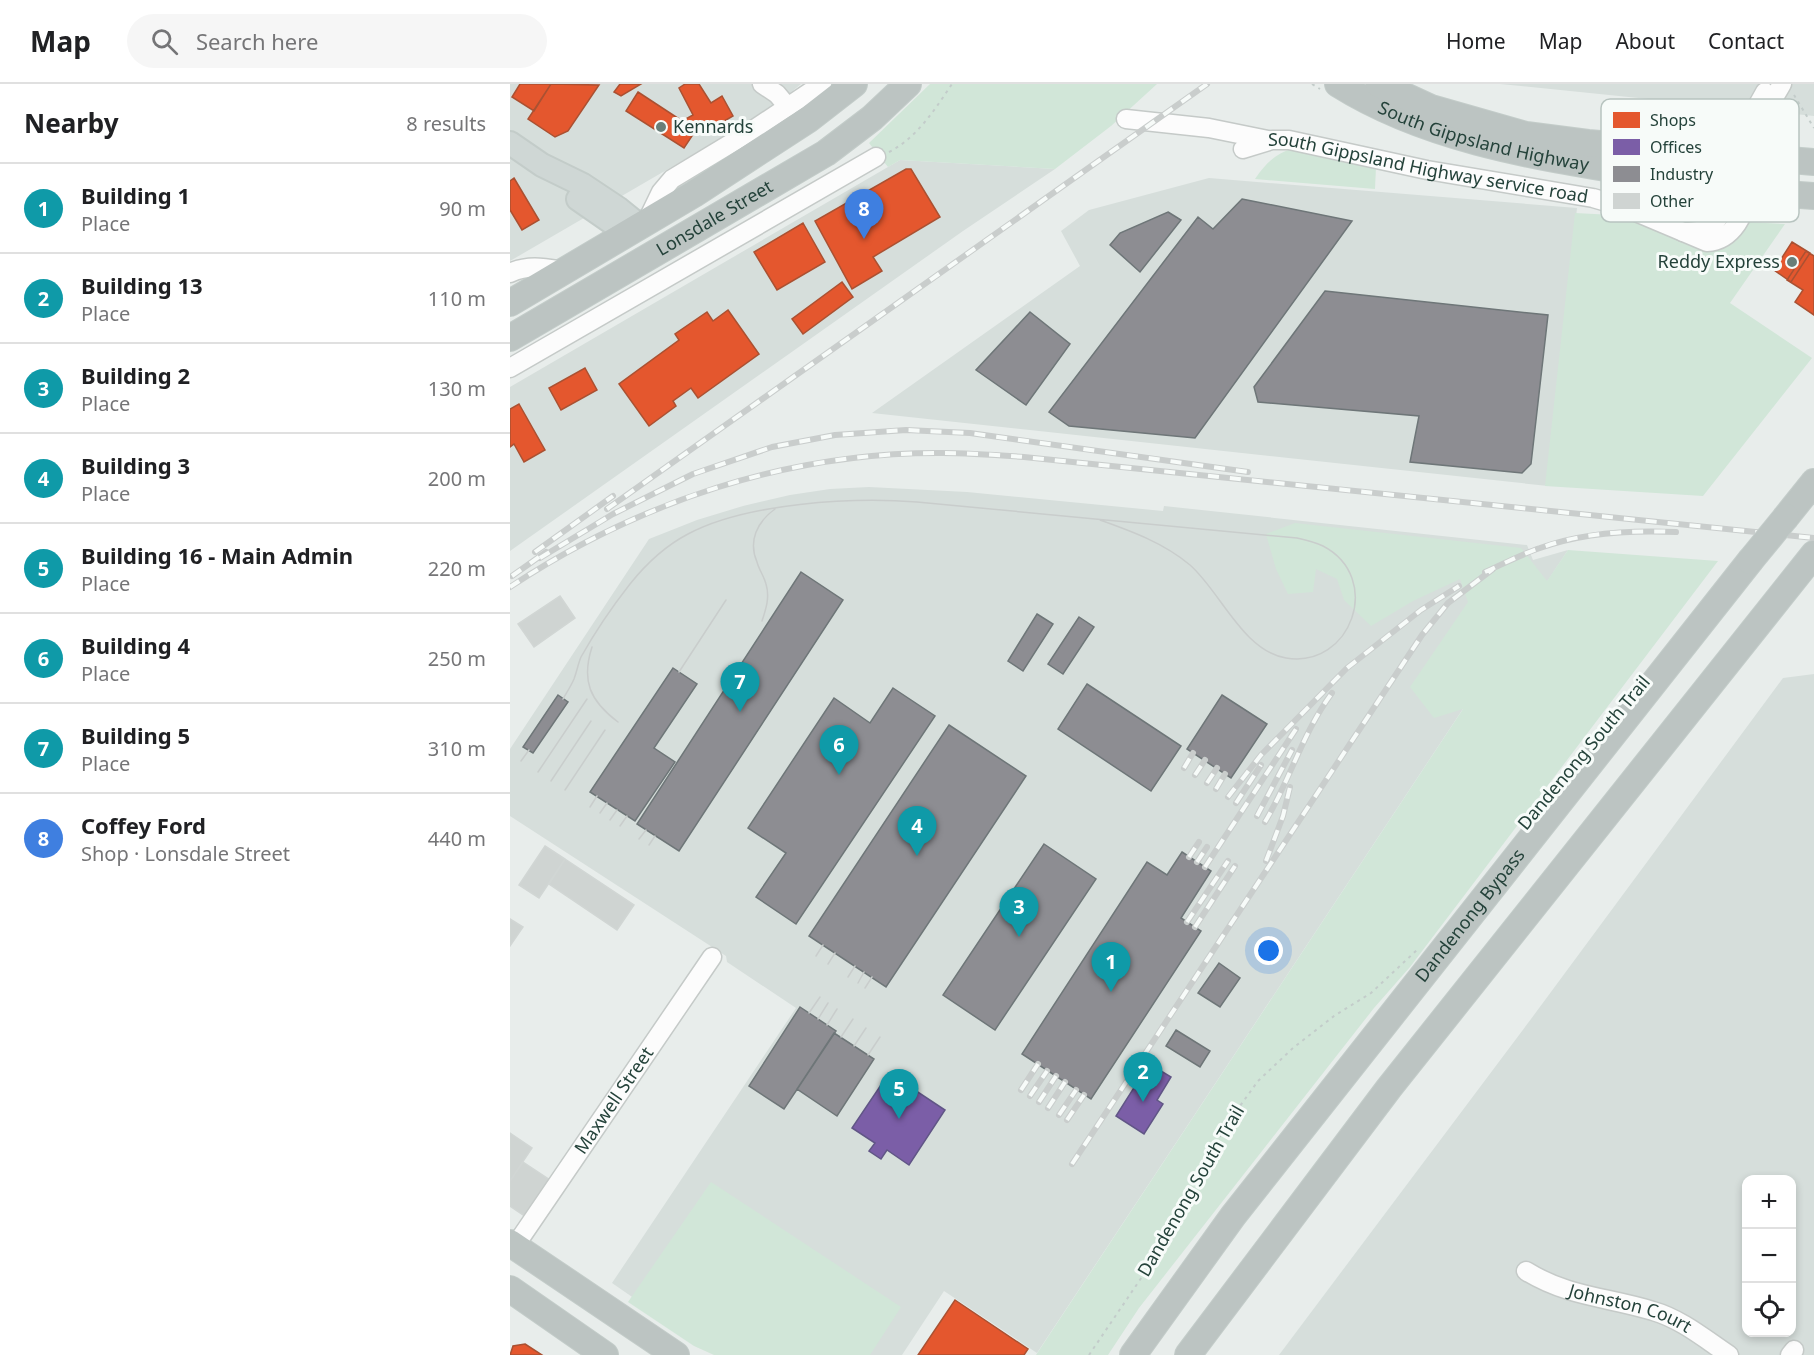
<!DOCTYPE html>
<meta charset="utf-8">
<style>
:root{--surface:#fff;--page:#f6f6f6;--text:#202124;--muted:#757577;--line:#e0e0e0;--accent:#d93025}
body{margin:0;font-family:"Noto Sans",sans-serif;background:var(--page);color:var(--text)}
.controls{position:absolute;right:18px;bottom:18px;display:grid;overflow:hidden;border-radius:12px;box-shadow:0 3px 9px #0003}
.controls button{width:54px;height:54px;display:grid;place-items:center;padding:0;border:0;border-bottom:2px solid var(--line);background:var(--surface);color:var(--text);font:30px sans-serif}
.you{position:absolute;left:759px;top:867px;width:21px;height:21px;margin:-15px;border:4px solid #fff;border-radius:50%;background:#1a73e8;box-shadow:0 0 0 9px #1a73e833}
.badge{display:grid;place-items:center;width:39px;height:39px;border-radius:50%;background:var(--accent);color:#fff;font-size:20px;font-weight:700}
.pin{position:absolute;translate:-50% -50px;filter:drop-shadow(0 2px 3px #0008)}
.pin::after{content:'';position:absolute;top:32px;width:21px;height:18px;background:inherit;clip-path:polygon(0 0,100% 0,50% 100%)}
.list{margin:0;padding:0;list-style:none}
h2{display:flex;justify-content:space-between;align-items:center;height:78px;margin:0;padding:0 24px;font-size:26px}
h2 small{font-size:20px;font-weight:400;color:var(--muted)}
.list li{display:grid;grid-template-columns:39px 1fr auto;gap:18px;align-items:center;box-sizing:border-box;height:90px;padding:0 24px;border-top:2px solid var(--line)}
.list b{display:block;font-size:22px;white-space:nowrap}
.list p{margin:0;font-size:20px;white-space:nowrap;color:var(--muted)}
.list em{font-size:20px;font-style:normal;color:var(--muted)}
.icon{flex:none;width:33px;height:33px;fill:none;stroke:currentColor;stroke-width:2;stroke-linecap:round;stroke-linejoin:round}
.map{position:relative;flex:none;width:1304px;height:1271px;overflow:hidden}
header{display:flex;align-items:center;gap:36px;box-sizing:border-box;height:84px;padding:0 30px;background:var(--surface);border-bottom:2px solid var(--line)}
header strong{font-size:28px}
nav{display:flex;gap:33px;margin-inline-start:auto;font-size:21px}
.search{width:420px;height:54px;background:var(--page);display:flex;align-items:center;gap:15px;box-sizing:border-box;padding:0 21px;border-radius:33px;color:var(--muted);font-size:22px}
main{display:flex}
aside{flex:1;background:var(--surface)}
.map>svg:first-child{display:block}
.built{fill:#d6dedb;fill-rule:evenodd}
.green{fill:#d1e6d8}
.shops{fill:#e4572e;stroke:#aa5132;stroke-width:1.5}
.offices{fill:#7b5ea7;stroke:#615686;stroke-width:1.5}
.industry{fill:#8d8d92;stroke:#6e7678;stroke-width:1.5}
.building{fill:#cfd4d2;stroke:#d1d6d4;stroke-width:1.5}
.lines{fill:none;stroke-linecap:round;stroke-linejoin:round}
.minor-casing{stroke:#c5cac8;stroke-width:21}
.major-casing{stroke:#c3ccc9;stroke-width:26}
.highway-casing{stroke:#c3ccc9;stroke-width:28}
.path{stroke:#c3ccca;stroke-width:2;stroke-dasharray:3 4.5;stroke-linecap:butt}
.minor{stroke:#fcfcfc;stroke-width:18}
.major{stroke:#cfd7d5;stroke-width:22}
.highway{stroke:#bcc4c2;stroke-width:26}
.tram{stroke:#c9cdcc;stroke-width:1.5}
.rail-casing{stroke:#c9cdcc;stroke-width:6}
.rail{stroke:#f7fbf9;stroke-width:4;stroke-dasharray:11;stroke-linecap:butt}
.highway-bridge-casing{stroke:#c3ccc9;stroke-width:28;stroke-linecap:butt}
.highway-bridge{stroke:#bcc4c2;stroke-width:26}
.poi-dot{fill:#697e78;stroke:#f7fbf9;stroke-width:2}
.labels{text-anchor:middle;stroke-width:6;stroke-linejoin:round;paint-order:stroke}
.poi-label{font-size:18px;fill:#24423a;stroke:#f7fbf9;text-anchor:start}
.street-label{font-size:18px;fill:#24423a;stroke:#f7fbf9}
.key{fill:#f7fbf9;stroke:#b8c4c0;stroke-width:1.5}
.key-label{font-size:16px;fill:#24423a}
</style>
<header>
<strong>Map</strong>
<div class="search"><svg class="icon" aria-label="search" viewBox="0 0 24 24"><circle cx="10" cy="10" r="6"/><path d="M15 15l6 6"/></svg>Search here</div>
<nav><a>Home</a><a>Map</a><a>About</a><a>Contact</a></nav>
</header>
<main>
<aside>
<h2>Nearby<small>8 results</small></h2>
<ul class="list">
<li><span class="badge" style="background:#0f9aa8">1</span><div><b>Building 1</b><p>Place</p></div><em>90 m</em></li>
<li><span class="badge" style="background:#0f9aa8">2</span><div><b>Building 13</b><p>Place</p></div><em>110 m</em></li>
<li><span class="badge" style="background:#0f9aa8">3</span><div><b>Building 2</b><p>Place</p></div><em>130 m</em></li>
<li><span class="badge" style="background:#0f9aa8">4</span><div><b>Building 3</b><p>Place</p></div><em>200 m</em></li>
<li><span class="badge" style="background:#0f9aa8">5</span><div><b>Building 16 - Main Admin</b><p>Place</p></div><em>220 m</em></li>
<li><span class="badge" style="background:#0f9aa8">6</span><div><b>Building 4</b><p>Place</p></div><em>250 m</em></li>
<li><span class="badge" style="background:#0f9aa8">7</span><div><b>Building 5</b><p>Place</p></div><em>310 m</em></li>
<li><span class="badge" style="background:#3f7fe0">8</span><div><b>Coffey Ford</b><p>Shop · Lonsdale Street</p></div><em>440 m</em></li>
</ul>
</aside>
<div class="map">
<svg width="1304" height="1271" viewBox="0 0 1304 1271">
<rect width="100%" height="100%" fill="#e8edeb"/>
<path class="built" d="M0,0H291L258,27L0,177Z
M990,0H1304V32L1021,3Z
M390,76L545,85L453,147L0,467V303Z
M699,94L1067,124L1038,402L362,329L570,182L551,147L579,126Z
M359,403L457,408L653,427L654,422L1017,461L1023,476L1058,466L527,1269L434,1207L392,1271H206L102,1199L286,924L217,878L216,872L0,732V665L139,455L187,436L233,422L280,411L320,405Z
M1304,590V1271H769L1021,935L1273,594ZM1236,1096H1282V1248H1236Z"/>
<path class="green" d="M420,0H647L601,42L545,85L390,76L378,83L359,59Z
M784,64L866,83L865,105L745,95C756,79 765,70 784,64Z
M1065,129L1275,140L1220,219L1302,274L1193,412L1035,402Z
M785,439L1011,464L1037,497L1058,466L1208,477L900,883L864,924L629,1224L598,1271H526L953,625L924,634L900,603L958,518L950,495L903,517L861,542L834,516L827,495L806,485L803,508L778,510L766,485L756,450Z
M201,1098L391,1223L360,1271H204L184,1262L118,1218Z"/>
<path class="shops" d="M10,0H41L24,27L2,13Z
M41,0L89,1L58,47L45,53L18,35Z
M110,0H131L111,12L104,8Z
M175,0H189L201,19L212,12L223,32L192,50L172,37L183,31L169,4Z
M128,8L186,46L174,64L116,27Z
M396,85H401L430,133L363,173L372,187L342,205L305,137Z
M4,94L29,136L12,146L0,126V97Z
M293,139L315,178L267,206L244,168Z
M1282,158L1300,169L1281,198L1264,186Z
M1296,167L1304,172V231L1285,218L1293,206L1277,196Z
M332,198L343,213L293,250L282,235Z
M218,226L249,270L188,314L181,304L163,317L166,322L139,342L109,300L169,256L165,250L197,228L203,237Z
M75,284L87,306L51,326L39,304Z
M9,320L35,366L14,378L4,360L0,363V325Z
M445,1216L518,1265L514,1271H408Z
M15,1260L32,1271H0L3,1262Z"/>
<path class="offices" d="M646,984L661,993L647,1016L653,1020L634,1050L606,1032L625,1002L632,1007Z
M379,989L435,1026L399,1081L377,1066L371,1075L359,1067L365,1059L342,1044Z"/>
<path class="industry" d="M732,115L842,137L685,354L559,342L539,328L688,133L703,145Z
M658,128L671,136L630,188L600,161L610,149Z
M815,207L1038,231L1021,380L1012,389L900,378L909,332L748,318L744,303Z
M520,228L560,260L516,321L466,286Z
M291,488L333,516L169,767L127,740Z
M527,530L543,540L513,587L498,577Z
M569,533L584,543L553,590L538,580Z
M163,584L187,600L144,664L165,678L125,737L80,708Z
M577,600L671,662L641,707L548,645Z
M383,604L425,632L286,840L246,813L276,769L238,744L324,614L360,639Z
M48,611L58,618L23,669L13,663Z
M712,611L757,640L721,694L677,665Z
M439,641L516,692L376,903L299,852Z
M534,760L586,795L485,946L433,911Z
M672,768L701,787L671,834L691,847L581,1015L512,970L637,778L657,791Z
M709,879L730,894L710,923L688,909Z
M290,923L326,947L274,1025L239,1002Z
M666,946L700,967L690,983L656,962Z
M324,949L364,975L327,1032L287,1005Z"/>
<path class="building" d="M50,512L65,534L24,563L8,540Z
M35,762L55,775L29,814L9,801Z
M55,775L124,821L107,846L39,800Z
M0,835L13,843L0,862Z
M0,1049L22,1064L0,1097Z
M13,1078L40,1096L16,1133L0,1122V1097Z"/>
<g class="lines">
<g class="minor-casing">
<g id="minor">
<path d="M252,0L267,10L278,23"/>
<path d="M616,35L699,44L758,56"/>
<path id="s1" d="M733,65L762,56H779L917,86L1083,114L1114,123L1197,158C1223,157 1237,128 1239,105"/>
<path d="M1224,71L1236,42L1255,8"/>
<path d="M1267,75C1242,48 1256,27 1272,0"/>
<path d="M137,137L151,108L162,95L243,46L312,0"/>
<path d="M1173,148C1209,148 1212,134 1214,102"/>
<path d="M0,189C18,180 36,184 55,187"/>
<path d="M0,284L366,73"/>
<path id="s2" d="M5,1162L202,873"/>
<path id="s3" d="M1016,1187C1058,1213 1098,1213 1143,1227C1171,1235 1195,1255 1219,1271"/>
<path d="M1280,1271L1284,1266"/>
</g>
</g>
<g class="major-casing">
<path id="major" d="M0,59L32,81L73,101L109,125L130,142
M68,115L117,149"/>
</g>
<g class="highway-casing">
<g id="highway">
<path id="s4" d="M828,0C914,54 1017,71 1114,87C1177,98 1241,108 1304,112"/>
<path d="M869,0L921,24L1016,51L1078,59L1304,78"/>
<path d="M0,219L184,110L299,35L344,0"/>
<path id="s5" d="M0,254L316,69L362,34L398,0"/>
<path d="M1276,433L1304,398"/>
<path d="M0,1159L166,1271"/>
<path d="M0,1205L95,1271"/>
<path id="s6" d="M623,1271L723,1132L1240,477"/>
<path d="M678,1271L879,1004L1304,470"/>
</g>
</g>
<path class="path" d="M802,0L810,5
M1284,11L1304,44
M379,68C408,53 425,25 442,0
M579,1271L640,1181L668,1134L701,1067L722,1033L748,997L783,964L824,932L861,909L908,865"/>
<use href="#minor" class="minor"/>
<use href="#major" class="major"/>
<use href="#highway" class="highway"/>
<path class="tram" d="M252,537C256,525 260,513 256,500C254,492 249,486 247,478C238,457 247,438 265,425
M82,563C71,597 80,617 108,638
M169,588L216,516
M53,615C57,608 61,602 64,595C67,587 68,580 71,573C85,548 102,523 120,500C136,480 155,462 178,450C236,419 342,413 407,418L787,454C796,456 805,458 813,462C874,494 841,585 776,574C733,567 710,507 680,481C654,459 621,447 590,436
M11,677L19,666
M28,688L77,615
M41,697L81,637
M55,706L95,646
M80,723L87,712
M90,729L97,719
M100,736L107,726
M110,742L117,732
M129,755L136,746
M139,761L145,752
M306,872L313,861
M318,880L325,869
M338,893L345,882
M348,899L354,888
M355,904L362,893
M299,929L310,913
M308,935L318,919
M317,941L327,925
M331,953L343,935
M344,962L356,944
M358,971L370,953"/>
<g class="rail-casing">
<path id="rail" d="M97,425L697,0
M25,468L103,412
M30,474L103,430L183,390L262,363L325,351L396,346L460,349L738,388
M975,488C993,480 1012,470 1030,464C1074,448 1121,446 1166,448
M2,492L36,468
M0,503C129,418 277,368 432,369C459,369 487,371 514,373L1304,454
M674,684L683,669
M685,691L695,676
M697,699L707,684
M706,705L715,690
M718,713L751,671L837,584L911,526L949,502
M726,719L751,681
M747,732L782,666
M755,738C780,696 793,648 822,609
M679,773L689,758
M756,777L773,732L780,703
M687,778L697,763
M695,783L786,645
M677,838L718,777
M685,843L725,782
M511,1006L528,980
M520,1012L537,987
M529,1018L546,992
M538,1024L555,998
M549,1031L566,1006
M557,1036L574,1011
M562,1080L912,551L938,519L983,485"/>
</g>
<use href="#rail" class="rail"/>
<g class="highway-bridge-casing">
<path id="highway-bridge" d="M1240,477L1276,433"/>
</g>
<use href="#highway-bridge" class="highway-bridge"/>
</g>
<g class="poi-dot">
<circle cx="151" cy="43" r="6"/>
<circle cx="1282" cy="178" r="6"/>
</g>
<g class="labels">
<g class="poi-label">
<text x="163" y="49">Kennards</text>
<text x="1270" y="184" text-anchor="end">Reddy Express</text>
</g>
<g class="street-label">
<text dy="6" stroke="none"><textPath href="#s4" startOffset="156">South Gippsland Highway</textPath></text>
<text dy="6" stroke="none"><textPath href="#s1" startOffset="189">South Gippsland Highway service road</textPath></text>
<text dy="6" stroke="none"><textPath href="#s5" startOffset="237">Lonsdale Street</textPath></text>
<text transform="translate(1074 669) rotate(-50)" y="6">Dandenong South Trail</text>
<text dy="6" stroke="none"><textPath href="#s6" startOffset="554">Dandenong Bypass</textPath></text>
<text dy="6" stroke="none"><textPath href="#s2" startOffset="176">Maxwell Street</textPath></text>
<text transform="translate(681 1107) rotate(-60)" y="6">Dandenong South Trail</text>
<text dy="6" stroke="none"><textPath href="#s3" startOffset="111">Johnston Court</textPath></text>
</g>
</g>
<rect x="1091" y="15" width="198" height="123" rx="9" class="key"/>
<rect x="1103" y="28" width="27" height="16" fill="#e4572e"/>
<rect x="1103" y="55" width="27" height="16" fill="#7b5ea7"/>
<rect x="1103" y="82" width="27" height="16" fill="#8d8d92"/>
<rect x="1103" y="109" width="27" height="16" fill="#cfd4d2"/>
<g class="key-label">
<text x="1140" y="42">Shops</text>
<text x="1140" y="69">Offices</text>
<text x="1140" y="96">Industry</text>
<text x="1140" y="123">Other</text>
</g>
</svg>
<div class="controls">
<button>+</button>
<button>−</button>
<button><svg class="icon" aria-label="locate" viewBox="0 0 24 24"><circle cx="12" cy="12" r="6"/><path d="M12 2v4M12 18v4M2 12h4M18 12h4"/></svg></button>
</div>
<div class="you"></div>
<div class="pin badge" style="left:601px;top:908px;background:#0f9aa8">1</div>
<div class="pin badge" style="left:633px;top:1018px;background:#0f9aa8">2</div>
<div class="pin badge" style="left:509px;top:853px;background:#0f9aa8">3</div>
<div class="pin badge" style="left:407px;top:772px;background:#0f9aa8">4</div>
<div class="pin badge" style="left:389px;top:1035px;background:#0f9aa8">5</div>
<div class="pin badge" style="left:329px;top:691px;background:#0f9aa8">6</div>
<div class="pin badge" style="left:230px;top:628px;background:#0f9aa8">7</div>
<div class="pin badge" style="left:354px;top:155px;background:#3f7fe0">8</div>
</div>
</main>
